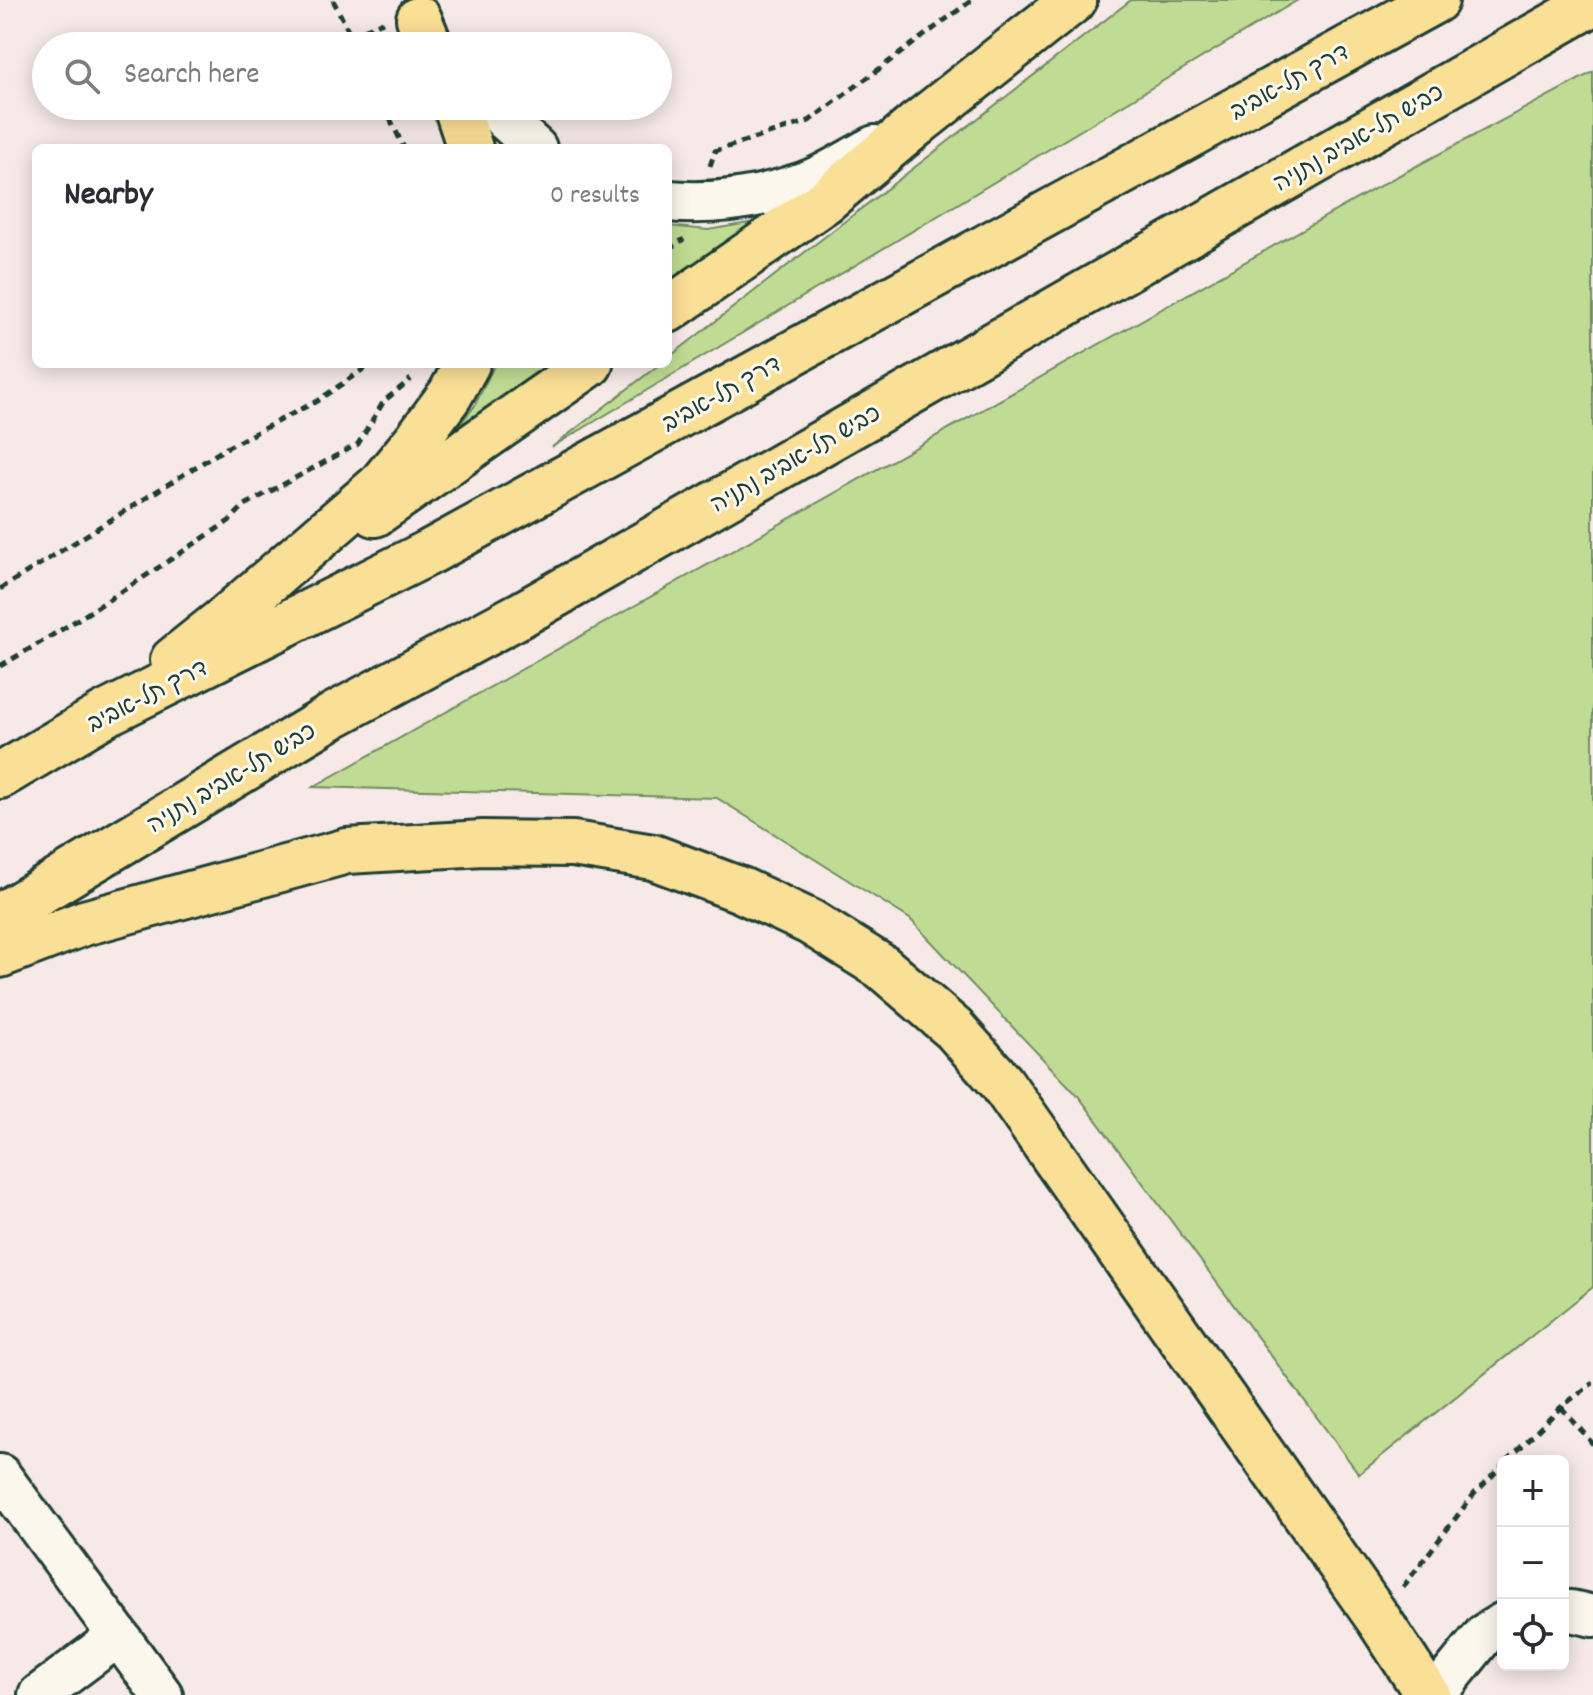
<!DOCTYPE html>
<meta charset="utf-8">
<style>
:root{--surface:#fff;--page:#f2f2f3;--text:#2b2b33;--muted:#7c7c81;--line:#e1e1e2}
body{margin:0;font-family:Dekko,"Playpen Sans Hebrew",sans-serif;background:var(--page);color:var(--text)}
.controls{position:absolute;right:24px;bottom:24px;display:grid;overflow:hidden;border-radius:12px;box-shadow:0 4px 20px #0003}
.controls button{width:72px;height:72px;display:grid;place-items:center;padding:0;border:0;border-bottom:2px solid var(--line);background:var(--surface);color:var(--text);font:40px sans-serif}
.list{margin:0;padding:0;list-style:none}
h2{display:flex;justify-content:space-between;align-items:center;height:104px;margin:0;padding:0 32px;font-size:34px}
h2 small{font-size:26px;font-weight:400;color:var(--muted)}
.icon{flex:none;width:44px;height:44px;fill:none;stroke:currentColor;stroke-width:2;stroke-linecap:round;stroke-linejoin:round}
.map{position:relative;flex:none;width:1593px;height:1695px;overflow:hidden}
.search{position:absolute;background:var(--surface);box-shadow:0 4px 20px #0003;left:32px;top:32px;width:640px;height:88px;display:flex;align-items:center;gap:20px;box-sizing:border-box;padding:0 28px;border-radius:44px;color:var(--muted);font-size:30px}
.panel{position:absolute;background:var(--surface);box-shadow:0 4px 20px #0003;left:32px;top:144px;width:640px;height:224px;border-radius:12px}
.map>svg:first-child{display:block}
.green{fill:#c0dc94;stroke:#708c64;stroke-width:2}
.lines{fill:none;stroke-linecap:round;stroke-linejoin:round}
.minor-casing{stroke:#1f3d34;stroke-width:46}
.major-casing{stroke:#1f3d34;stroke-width:50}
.highway-casing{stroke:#1f3d34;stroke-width:50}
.path{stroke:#1f3d34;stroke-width:5;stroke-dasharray:8 6;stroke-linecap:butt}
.minor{stroke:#fbf7ec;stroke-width:40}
.major{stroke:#fadf96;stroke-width:44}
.highway{stroke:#fadf96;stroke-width:44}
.labels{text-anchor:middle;stroke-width:6;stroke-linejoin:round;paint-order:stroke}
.street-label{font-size:24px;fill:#1f3d34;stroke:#fbf7ec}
</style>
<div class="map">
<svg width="1593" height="1695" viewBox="0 0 1593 1695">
<rect width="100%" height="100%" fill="#f6e9e7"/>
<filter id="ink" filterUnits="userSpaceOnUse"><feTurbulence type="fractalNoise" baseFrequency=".0125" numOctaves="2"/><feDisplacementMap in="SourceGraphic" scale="16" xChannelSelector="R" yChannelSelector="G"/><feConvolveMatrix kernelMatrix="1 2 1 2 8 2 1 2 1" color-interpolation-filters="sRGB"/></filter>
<g filter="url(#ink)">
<path class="green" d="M1131,0H1298L552,447L660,364H668V358Z
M1593,72V1287L1359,1474L1079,1097L910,919L717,798L313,787L1394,178Z
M760,221L668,288V226L708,230Z
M495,364H562L431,459L474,407Z"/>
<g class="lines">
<g class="minor-casing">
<path id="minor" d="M493,106L505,120L536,148
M668,201C713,205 760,198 803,183C825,176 853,157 875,146
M0,1475L162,1695
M1563,1611H1571L1593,1616
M39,1695L118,1636
M1441,1695L1442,1687L1485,1634L1503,1623"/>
</g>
<g class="major-casing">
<path id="major" d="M917,124L1074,0"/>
</g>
<g class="highway-casing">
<path id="highway" d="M419,19L430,46
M456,106L470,148
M668,310L825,201L917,124
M375,514L590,364
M173,660L228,616L379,486L418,438L450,395L467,364
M0,776L105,714L430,552L1436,0
M0,916L334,715L522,614L1593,3
M0,955L84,923L347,851L483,843L573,844L653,857L741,890L810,922L882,967L954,1029L1001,1082L1379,1620L1428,1695"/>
</g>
<path class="path" d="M333,0L356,46
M351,35L383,22
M384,106L404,148
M710,166L715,151L809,121L972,0
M668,249L684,239
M0,589L226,448L317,401L371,364
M0,666C79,621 153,571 229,521L245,505L358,444L384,401L411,379
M1561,1407L1593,1444
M1507,1461L1561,1407L1593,1383
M1403,1587L1474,1494L1503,1465"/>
<use href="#minor" class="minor"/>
<use href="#major" class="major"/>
<use href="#highway" class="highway"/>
</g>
</g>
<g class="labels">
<g class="street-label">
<text transform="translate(1289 81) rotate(-29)" y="8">דרך תל-אביב</text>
<text transform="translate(1358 137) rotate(-30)" y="8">כביש תל-אביב נתניה</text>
<text transform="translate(721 393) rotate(-29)" y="8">דרך תל-אביב</text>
<text transform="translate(795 458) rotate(-30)" y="8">כביש תל-אביב נתניה</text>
<text transform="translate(147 695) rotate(-27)" y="8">דרך תל-אביב</text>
<text transform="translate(231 777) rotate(-31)" y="8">כביש תל-אביב נתניה</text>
</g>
</g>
</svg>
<div class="controls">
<button>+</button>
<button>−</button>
<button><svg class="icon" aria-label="locate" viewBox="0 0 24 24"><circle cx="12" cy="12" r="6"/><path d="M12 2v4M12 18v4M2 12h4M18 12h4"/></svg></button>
</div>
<div class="search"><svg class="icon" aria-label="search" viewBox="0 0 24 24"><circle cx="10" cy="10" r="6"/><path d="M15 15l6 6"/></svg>Search here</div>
<section class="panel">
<h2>Nearby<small>0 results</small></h2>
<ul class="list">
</ul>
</section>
</div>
